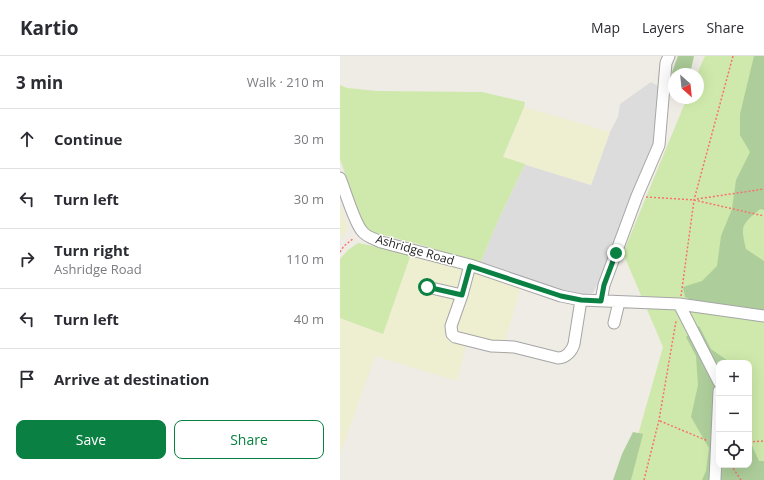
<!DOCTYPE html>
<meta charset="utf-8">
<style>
:root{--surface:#fff;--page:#f7f7f7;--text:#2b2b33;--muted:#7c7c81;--line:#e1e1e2;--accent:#0b8043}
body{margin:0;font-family:"Open Sans",sans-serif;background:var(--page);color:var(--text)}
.controls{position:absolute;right:12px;bottom:12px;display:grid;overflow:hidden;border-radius:8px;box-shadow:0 4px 16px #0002}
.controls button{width:36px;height:36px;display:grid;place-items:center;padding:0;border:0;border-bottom:1px solid var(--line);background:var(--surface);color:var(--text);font:20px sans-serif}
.compass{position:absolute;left:328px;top:12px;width:36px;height:36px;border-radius:50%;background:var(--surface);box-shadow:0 4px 16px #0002;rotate:153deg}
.stop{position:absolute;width:12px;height:12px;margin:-9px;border:3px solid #0b8043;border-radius:50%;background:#fff}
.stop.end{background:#0b8043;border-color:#fff;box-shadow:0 1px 4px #0008}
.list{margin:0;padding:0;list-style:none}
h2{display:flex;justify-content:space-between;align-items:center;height:52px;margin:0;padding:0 16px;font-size:17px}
h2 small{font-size:13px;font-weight:400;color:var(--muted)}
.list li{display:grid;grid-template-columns:26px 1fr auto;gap:12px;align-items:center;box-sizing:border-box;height:60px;padding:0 16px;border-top:1px solid var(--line)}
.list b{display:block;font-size:15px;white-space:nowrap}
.list p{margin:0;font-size:13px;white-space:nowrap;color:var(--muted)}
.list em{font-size:13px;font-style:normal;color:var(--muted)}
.actions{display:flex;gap:8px;padding:12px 16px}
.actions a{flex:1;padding:9px 0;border:1px solid var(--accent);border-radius:8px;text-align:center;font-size:14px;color:var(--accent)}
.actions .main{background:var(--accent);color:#fff}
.icon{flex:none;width:22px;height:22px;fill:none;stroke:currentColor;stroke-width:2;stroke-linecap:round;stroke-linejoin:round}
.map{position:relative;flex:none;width:424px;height:424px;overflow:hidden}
header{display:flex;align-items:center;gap:24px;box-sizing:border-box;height:56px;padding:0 20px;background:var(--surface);border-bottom:1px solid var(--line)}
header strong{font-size:19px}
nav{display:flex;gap:22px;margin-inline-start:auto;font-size:14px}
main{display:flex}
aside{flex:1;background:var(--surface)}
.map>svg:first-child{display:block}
.residential{fill:#dddcdc}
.farmland{fill:#eeeed0}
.grass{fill:#cee9ab;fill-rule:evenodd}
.forest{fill:#adce9a}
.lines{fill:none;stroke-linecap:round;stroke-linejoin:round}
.minor-casing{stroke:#a6a6a6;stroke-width:13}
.path{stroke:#f9716d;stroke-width:1.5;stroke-dasharray:2 2;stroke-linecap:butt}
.minor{stroke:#fff;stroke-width:11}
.route{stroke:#0b8043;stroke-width:5}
.labels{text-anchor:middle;stroke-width:3;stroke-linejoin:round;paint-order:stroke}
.street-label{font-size:12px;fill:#1f1f1f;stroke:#fff}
</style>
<header>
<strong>Kartio</strong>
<nav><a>Map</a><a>Layers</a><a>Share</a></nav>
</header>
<main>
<aside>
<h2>3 min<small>Walk · 210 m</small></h2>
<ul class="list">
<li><svg class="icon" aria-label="ahead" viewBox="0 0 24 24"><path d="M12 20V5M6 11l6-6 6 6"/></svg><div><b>Continue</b></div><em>30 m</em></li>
<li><svg class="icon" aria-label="left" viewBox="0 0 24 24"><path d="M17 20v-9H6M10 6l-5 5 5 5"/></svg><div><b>Turn left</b></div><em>30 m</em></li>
<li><svg class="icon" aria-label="right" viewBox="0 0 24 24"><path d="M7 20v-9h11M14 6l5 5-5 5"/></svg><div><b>Turn right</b><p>Ashridge Road</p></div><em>110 m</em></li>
<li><svg class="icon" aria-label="left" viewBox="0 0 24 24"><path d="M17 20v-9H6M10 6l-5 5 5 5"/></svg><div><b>Turn left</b></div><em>40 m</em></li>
<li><svg class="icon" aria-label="arrive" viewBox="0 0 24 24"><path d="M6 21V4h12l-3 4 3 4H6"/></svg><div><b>Arrive at destination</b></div></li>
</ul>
<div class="actions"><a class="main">Save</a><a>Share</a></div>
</aside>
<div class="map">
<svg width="424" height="424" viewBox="0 0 424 424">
<rect width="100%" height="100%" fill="#efebe5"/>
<path class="residential" d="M311,26L321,32L316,89L263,217L253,237L241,239L220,234L140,208L156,169L185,108L251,129L270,76L278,61L280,48Z"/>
<path class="farmland" d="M184,51L270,76L251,129L163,102Z
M0,149L8,172L0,185Z
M71,198L122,212L181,231L165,285L173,287L170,299L127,287L117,325L35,300L0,399V262L43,278Z"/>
<path class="grass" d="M365,0H424V424H283L288,414L323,291L283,197L347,42H358L357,18ZM379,307H409V409H379Z
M0,29L7,32L37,35L142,36L185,46L184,51L163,101L185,108L156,169L140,208L85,190L32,176L23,169L0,103Z
M18,187L71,198L43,278L0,262V203L8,194Z"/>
<path class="forest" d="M338,0H354L350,18H334V23L332,16Z
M414,0H424V154L420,153C402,169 400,168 406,193L424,205V257L361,249L345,241L343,231L362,225L377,210L381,180L392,153L396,124L410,96L400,79V58Z
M359,270L371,293L391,307H379V409H409V383L419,405H424V424H362L366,415L369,392L351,361L358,329L356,300L346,281Z
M293,376L303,378L291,424H273L282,398Z"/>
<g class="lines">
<g class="minor-casing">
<path id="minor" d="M0,122C5,134 14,166 22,175C26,181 35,183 41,186L130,209L221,240L241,244L339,248L424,260
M87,231L122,239L130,209
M122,239L111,270L112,278L115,281L151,290L174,291L218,302C226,302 232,295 234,288L241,244
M261,245L264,229L297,140L319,89L326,7L329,0
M339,248L379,326
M274,267L279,246
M375,424L379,335"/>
</g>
<path class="path" d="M306,141L354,144L424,160
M357,143L424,133
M0,196L4,190L14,182
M341,240L354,144L393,0
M320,365L368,385
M409,386L424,385
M391,409L401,424
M304,424L319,364L336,265"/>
<use href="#minor" class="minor"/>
</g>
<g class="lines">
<path class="route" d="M87,231L122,239L130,210L221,240L241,244L261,245L264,229L276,197"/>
</g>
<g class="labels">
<g class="street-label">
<text transform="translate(75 194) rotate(16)" y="4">Ashridge Road</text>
</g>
</g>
</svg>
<div class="controls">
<button>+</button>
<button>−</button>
<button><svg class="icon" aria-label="locate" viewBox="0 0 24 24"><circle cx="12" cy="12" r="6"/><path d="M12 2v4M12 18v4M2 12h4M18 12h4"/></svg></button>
</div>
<svg class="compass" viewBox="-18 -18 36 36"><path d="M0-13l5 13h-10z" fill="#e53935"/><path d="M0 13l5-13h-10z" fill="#7c7c81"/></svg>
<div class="stop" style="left:87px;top:231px"></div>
<div class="stop end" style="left:276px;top:197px"></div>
</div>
</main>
